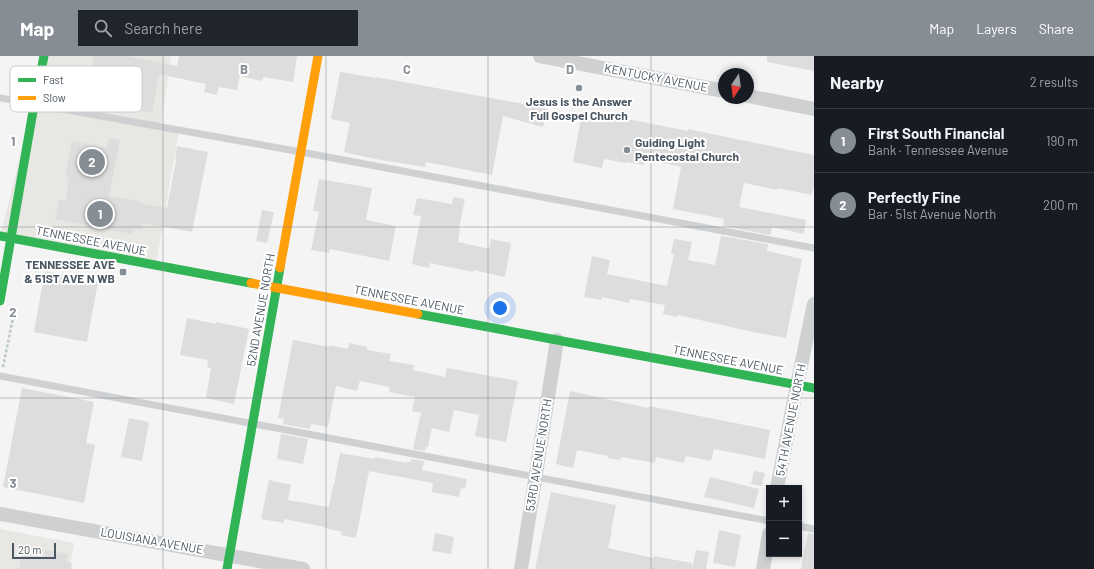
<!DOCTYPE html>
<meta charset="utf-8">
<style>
:root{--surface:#171b24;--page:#20242c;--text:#f1f3f6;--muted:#9ea1a6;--line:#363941;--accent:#868d94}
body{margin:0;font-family:Barlow,sans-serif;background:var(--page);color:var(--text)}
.controls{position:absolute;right:12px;bottom:12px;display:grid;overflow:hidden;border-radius:0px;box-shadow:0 2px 6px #0003}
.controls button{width:36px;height:36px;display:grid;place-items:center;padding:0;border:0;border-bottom:1px solid var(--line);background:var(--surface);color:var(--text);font:20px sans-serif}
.compass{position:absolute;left:718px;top:12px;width:36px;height:36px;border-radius:50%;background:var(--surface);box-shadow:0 2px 6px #0003;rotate:193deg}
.scale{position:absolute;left:12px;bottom:10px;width:44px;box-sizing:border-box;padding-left:4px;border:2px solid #4a5661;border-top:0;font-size:11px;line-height:14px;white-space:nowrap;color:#4a5661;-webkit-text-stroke:3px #fff;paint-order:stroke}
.you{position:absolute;left:500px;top:252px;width:14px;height:14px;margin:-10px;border:3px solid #fff;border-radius:50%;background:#1a73e8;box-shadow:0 0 0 6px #1a73e833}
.badge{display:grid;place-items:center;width:26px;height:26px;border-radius:50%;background:var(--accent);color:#fff;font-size:13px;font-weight:700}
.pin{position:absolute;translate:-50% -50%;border:2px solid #fff;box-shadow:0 1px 4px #0006}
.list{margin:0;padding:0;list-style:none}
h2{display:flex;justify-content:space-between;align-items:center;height:52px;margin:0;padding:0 16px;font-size:17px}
h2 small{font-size:13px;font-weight:400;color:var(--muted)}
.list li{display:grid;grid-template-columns:26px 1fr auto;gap:12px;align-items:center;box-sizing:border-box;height:64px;padding:0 16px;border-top:1px solid var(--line)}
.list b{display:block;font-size:15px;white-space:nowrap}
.list p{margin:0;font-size:13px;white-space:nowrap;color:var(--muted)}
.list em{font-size:13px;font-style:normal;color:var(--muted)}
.icon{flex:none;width:22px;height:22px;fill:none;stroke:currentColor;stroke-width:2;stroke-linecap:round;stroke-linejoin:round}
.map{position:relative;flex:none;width:814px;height:513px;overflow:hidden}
header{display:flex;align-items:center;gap:24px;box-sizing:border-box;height:56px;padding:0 20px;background:var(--accent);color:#fff}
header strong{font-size:19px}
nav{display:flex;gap:22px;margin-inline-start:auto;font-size:14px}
.search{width:280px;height:36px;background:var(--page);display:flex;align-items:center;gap:10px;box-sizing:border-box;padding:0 14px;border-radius:0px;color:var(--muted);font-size:15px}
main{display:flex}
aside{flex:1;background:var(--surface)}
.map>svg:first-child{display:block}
.commercial{fill:#e8e7e3}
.building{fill:#ddddde}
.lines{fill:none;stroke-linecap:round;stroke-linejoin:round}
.path{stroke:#bcc7c4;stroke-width:2.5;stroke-dasharray:3 2;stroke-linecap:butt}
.lane{stroke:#ced0d2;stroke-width:7}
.street{stroke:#ced0d2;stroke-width:14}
.fast{stroke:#30b455;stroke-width:9}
.slow{stroke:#ff9f0a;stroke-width:9}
.grid{fill:none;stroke:#868d94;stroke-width:1;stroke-opacity:0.55}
.poi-dot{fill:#868d94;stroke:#fff;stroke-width:1.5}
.labels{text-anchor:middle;stroke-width:4;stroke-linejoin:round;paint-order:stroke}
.street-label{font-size:12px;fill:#4a5661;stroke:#fff}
.poi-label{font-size:12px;font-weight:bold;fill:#4a5661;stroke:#fff}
.key{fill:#fff;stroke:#c9ccd0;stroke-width:1}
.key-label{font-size:11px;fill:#4a5661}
.grid-label{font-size:13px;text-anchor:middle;font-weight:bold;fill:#868d94;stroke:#fff;stroke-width:4;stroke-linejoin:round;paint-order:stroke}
</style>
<header>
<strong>Map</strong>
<div class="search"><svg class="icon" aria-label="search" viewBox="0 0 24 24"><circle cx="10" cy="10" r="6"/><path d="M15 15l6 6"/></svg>Search here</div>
<nav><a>Map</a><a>Layers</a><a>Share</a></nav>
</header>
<main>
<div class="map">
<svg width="814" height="513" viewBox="0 0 814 513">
<rect width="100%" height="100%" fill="#f4f4f4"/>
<path class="commercial" d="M45,0H171L161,71L179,74L156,209L0,180Z
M0,473L74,487L69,513H0Z"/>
<path class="building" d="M94,0H126L177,10L179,0H297L293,26L263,21L262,25L240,20L237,34L219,31L217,39L204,36L206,28L159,18L152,57L85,44Z
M767,0H814V15L767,6Z
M340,16L376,22V21L524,48L525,47L548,53L543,71L503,60L492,119L426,106L425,111L375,103L344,96L350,67L331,63Z
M582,57L617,64V61L688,75V73L814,99V129L812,139L777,132V134L744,127L739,151L806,164L804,178L772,171L770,179L723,170L724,163L673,153L681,111L645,103L644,109L626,106V107L604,103L602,112L573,106Z
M109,82L120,84L109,140L138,145V147L167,152L176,104H175L177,90L208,96L192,176L143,167L141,173H133L132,178L55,163L59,144H66L69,121H65L72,85L107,92Z
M319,123L372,132L366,164L396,170L389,205L330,193L329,197L311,194L319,156L313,155Z
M453,141L465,143L459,173H460L458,186L489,193L491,183L511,187L505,221L473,214V216L430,207L429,212L412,208L421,160L413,159L417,142L452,148Z
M262,154L274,156L267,187L256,185Z
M721,180L768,188L767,195L802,203L786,282L753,276L678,259L677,261L663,258L665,249L630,243L629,247L602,241L601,244L584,241L592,200L610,204L607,218L667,230L674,198L671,197L674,183L692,186L688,204L715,209Z
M45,215L98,226L87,286L34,276Z
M187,262L216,268V266L249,273L234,348L206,342L211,312L207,311L208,304L180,299Z
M293,284L329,291V289L348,293L349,287L367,291V294L391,298L389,305L414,309L413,314L445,321L447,312L518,325L506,386L475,380L479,359L454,354L449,376L432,372L428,391H426L425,395L413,393L421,357L412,355L415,341L389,336L390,331L360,325L357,335L336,330L328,371L311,368L310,373L283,368L284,363L278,362Z
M22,332L94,346L86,387L95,389L84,447L3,431Z
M570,335L648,352L649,350L770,374L765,403L714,393L711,405L686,400L684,407L656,401L655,407L621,401V404L608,402V400L577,394L573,412L556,408Z
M129,362L149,366L142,405L121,401Z
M281,378L308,383L303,408L277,403Z
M340,397L374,403L375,401L407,407V405L410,406L411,403L424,405L422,414L467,423L465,433L461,432L459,441L432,436L433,427L369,415L356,482L341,479L342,476L325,472V471L284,463V467L261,463L269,424L291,429L288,444L329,451L333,429H334Z
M754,415L765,417L762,430L751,428Z
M710,421L759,433L754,452L704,441Z
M551,436L616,449L611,475H612L608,492L653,502L654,500L692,507V513H535Z
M719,474L741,479L735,511L713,507Z
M435,477L454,481L451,498L432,495Z
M808,477L814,478V513H801Z
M45,494L68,498L66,506L72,507L71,513H19L22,498L44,502Z
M696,494L709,496L706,513H692Z"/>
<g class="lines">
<path class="path" d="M3,311L14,257"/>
<path class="lane" d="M0,42L301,96L814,192
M0,320L769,465
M799,470L814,473"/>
<path class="street" d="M540,0L724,35
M748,40L814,53
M777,432L797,329L814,248
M0,458L303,513
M521,513L557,284
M763,513L769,478"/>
<path class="fast" d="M0,180L251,227
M0,245L32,61L44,0
M418,258L814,332
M227,513L280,212"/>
<path class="slow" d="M280,212L318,0
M251,227L418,258"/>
</g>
<path class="grid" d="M163,0V513M326,0V513M488,0V513M651,0V513M0,171H814M0,342H814"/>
<g class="poi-dot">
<circle cx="579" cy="32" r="4"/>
<circle cx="627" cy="94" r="4"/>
<rect x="119" y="212" width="8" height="8" rx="2"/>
</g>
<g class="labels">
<g class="street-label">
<text transform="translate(656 22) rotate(11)" y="4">KENTUCKY AVENUE</text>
<text transform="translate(91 185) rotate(11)" y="4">TENNESSEE AVENUE</text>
<text transform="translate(409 244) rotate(11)" y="4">TENNESSEE AVENUE</text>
<text transform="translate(261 254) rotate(-80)" y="4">52ND AVENUE NORTH</text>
<text transform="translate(728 304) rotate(11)" y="4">TENNESSEE AVENUE</text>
<text transform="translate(791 364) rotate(-79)" y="4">54TH AVENUE NORTH</text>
<text transform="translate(539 399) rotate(-81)" y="4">53RD AVENUE NORTH</text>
<text transform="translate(152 485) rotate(10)" y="4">LOUISIANA AVENUE</text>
</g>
<g class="poi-label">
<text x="579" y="50">Jesus is the Answer<tspan x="579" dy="14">Full Gospel Church</tspan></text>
<text x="635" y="91" text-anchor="start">Guiding Light<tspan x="635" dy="14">Pentecostal Church</tspan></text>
<text x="115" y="213" text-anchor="end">TENNESSEE AVE<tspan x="115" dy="14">&amp; 51ST AVE N WB</tspan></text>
</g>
</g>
<rect x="10" y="10" width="132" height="46" rx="6" class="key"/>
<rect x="18" y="22" width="18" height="4" fill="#30b455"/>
<rect x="18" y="40" width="18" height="4" fill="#ff9f0a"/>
<g class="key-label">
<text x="43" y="28">Fast</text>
<text x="43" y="46">Slow</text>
</g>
<g class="grid-label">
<text x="244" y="18">B</text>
<text x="407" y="18">C</text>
<text x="570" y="18">D</text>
<text x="13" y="90">1</text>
<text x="13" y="261">2</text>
<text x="13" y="432">3</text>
</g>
</svg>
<div class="controls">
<button>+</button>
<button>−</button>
</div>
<svg class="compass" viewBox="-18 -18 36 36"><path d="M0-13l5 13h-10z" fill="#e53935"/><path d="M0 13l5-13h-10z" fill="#9ea1a6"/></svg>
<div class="scale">20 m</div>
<div class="you"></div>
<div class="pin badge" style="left:100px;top:158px">1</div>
<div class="pin badge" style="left:92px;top:106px">2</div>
</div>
<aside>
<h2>Nearby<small>2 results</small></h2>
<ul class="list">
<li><span class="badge">1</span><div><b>First South Financial</b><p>Bank · Tennessee Avenue</p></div><em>190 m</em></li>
<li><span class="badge">2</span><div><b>Perfectly Fine</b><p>Bar · 51st Avenue North</p></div><em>200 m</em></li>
</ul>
</aside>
</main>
